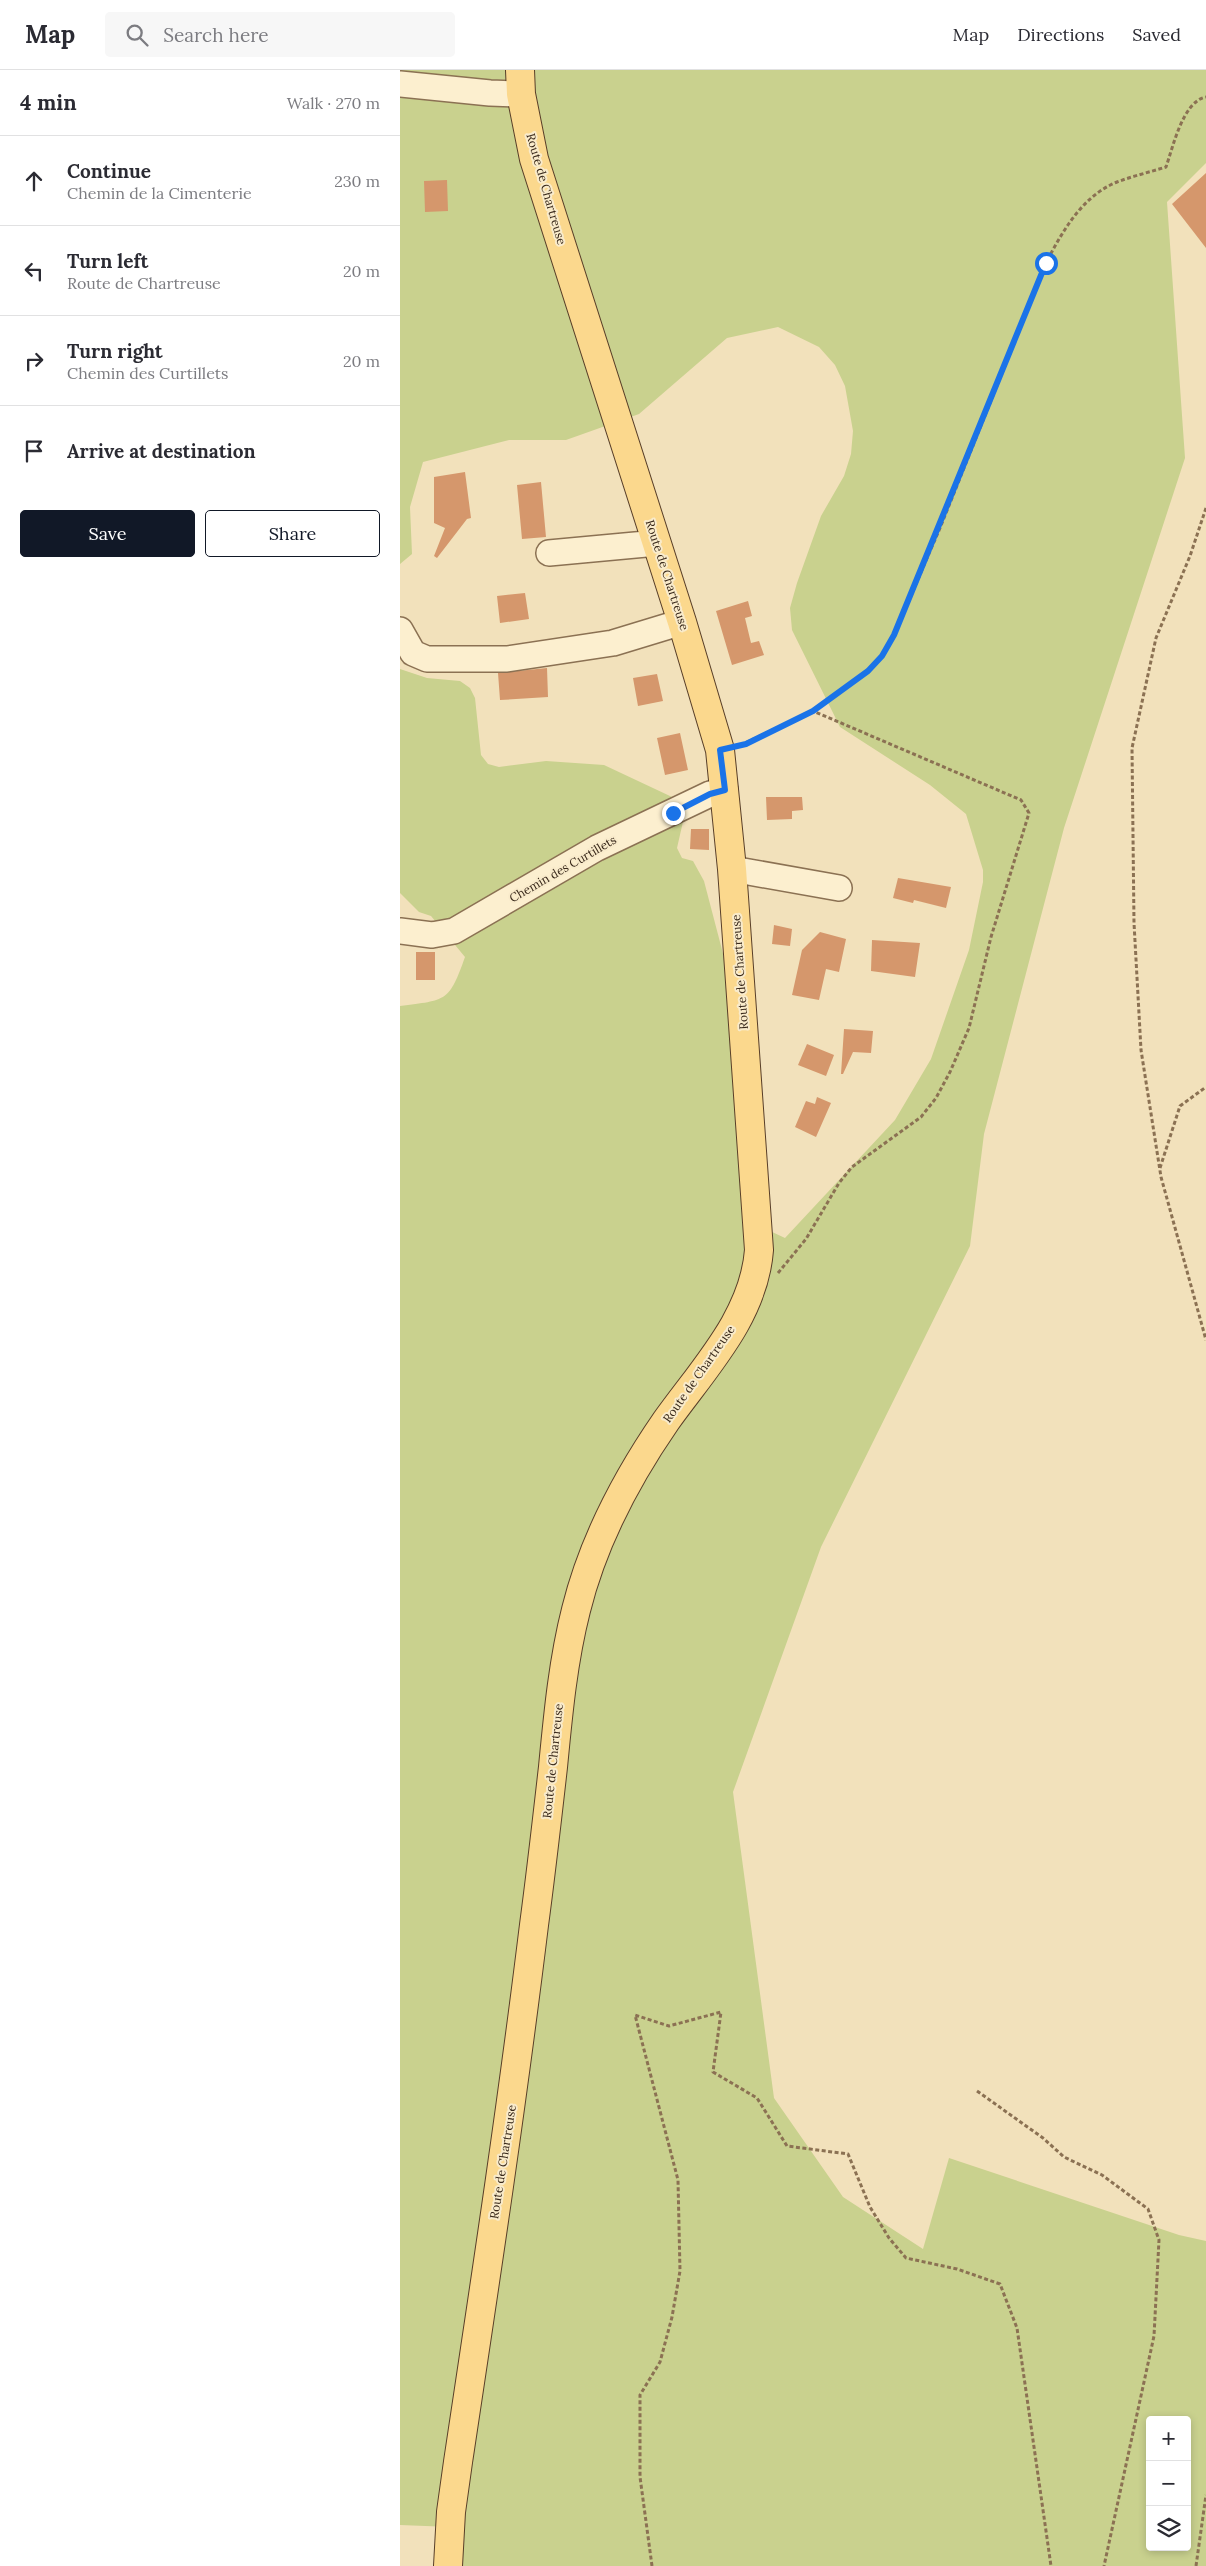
<!DOCTYPE html>
<meta charset="utf-8">
<style>
:root{--surface:#fff;--page:#f7f7f7;--text:#2b2b33;--muted:#7c7c81;--line:#e1e1e2;--accent:#111827}
body{margin:0;font-family:Lora,serif;background:var(--page);color:var(--text)}
.controls{position:absolute;right:15px;bottom:15px;display:grid;overflow:hidden;border-radius:5px;box-shadow:0 2px 8px #0003}
.controls button{width:45px;height:45px;display:grid;place-items:center;padding:0;border:0;border-bottom:1px solid var(--line);background:var(--surface);color:var(--text);font:25px sans-serif}
.stop{position:absolute;width:15px;height:15px;margin:-11px;border:4px solid #1a73e8;border-radius:50%;background:#fff}
.stop.end{background:#1a73e8;border-color:#fff;box-shadow:0 1px 5px #0008}
.list{margin:0;padding:0;list-style:none}
h2{display:flex;justify-content:space-between;align-items:center;height:65px;margin:0;padding:0 20px;font-size:21px}
h2 small{font-size:16px;font-weight:400;color:var(--muted)}
.list li{display:grid;grid-template-columns:32px 1fr auto;gap:15px;align-items:center;box-sizing:border-box;height:90px;padding:0 20px;border-top:1px solid var(--line)}
.list b{display:block;font-size:19px;white-space:nowrap}
.list p{margin:0;font-size:16px;white-space:nowrap;color:var(--muted)}
.list em{font-size:16px;font-style:normal;color:var(--muted)}
.actions{display:flex;gap:10px;padding:15px 20px}
.actions a{flex:1;padding:11px 0;border:1px solid var(--accent);border-radius:5px;text-align:center;font-size:18px;color:var(--accent)}
.actions .main{background:var(--accent);color:#fff}
.icon{flex:none;width:28px;height:28px;fill:none;stroke:currentColor;stroke-width:2;stroke-linecap:round;stroke-linejoin:round}
.map{position:relative;flex:none;width:806px;height:2496px;overflow:hidden}
header{display:flex;align-items:center;gap:30px;box-sizing:border-box;height:70px;padding:0 25px;background:var(--surface);border-bottom:1px solid var(--line)}
header strong{font-size:24px}
nav{display:flex;gap:28px;margin-inline-start:auto;font-size:18px}
.search{width:350px;height:45px;background:var(--page);display:flex;align-items:center;gap:12px;box-sizing:border-box;padding:0 18px;border-radius:5px;color:var(--muted);font-size:19px}
main{display:flex}
aside{flex:1;background:var(--surface)}
.map>svg:first-child{display:block}
.green{fill:#c9d18e;fill-rule:evenodd}
.building{fill:#d5976c}
.lines{fill:none;stroke-linecap:round;stroke-linejoin:round}
.minor-casing{stroke:#8b7153;stroke-width:28}
.major-casing{stroke:#583e28;stroke-width:30}
.path{stroke:#8b7153;stroke-width:3;stroke-dasharray:4 2.5;stroke-linecap:butt}
.minor{stroke:#fcefcf;stroke-width:25}
.major{stroke:#fbd88d;stroke-width:28}
.route{stroke:#1a73e8;stroke-width:6}
.labels{text-anchor:middle;stroke-width:4;stroke-linejoin:round;paint-order:stroke}
.street-label{font-size:12px;fill:#38281a;stroke:#f9ebcb}
</style>
<header>
<strong>Map</strong>
<div class="search"><svg class="icon" aria-label="search" viewBox="0 0 24 24"><circle cx="10" cy="10" r="6"/><path d="M15 15l6 6"/></svg>Search here</div>
<nav><a>Map</a><a>Directions</a><a>Saved</a></nav>
</header>
<main>
<aside>
<h2>4 min<small>Walk · 270 m</small></h2>
<ul class="list">
<li><svg class="icon" aria-label="ahead" viewBox="0 0 24 24"><path d="M12 20V5M6 11l6-6 6 6"/></svg><div><b>Continue</b><p>Chemin de la Cimenterie</p></div><em>230 m</em></li>
<li><svg class="icon" aria-label="left" viewBox="0 0 24 24"><path d="M17 20v-9H6M10 6l-5 5 5 5"/></svg><div><b>Turn left</b><p>Route de Chartreuse</p></div><em>20 m</em></li>
<li><svg class="icon" aria-label="right" viewBox="0 0 24 24"><path d="M7 20v-9h11M14 6l5 5-5 5"/></svg><div><b>Turn right</b><p>Chemin des Curtillets</p></div><em>20 m</em></li>
<li><svg class="icon" aria-label="arrive" viewBox="0 0 24 24"><path d="M6 21V4h12l-3 4 3 4H6"/></svg><div><b>Arrive at destination</b></div></li>
</ul>
<div class="actions"><a class="main">Save</a><a>Share</a></div>
</aside>
<div class="map">
<svg width="806" height="2496" viewBox="0 0 806 2496">
<rect width="100%" height="100%" fill="#f2e1bb"/>
<path class="green" d="M0,0H806V93L767,132L785,388L664,758L584,1064L570,1176L421,1477L333,1722L374,2028L443,2127L523,2179L549,2088L779,2165L806,2171V2496H53L51,2457L0,2455V936C47,930 49,932 65,887L31,846L19,842L0,823V599L27,608L60,611L70,618L75,628L81,685L88,694L99,697L146,691L204,695L287,734L277,778L282,788L293,791L304,811L326,895L344,1149L385,1168L495,1050L531,989L569,880L583,812V800L566,744L530,715L440,657L392,560L390,538L397,513L421,446L444,406L451,384L453,361L445,316L435,295L419,277L378,257L327,268L239,344L166,370H109L23,392L10,437L12,484L0,494ZM750,2350H787V2477H750Z"/>
<path class="building" d="M806,103V178L772,134Z
M47,110L48,141L25,142L24,111Z
M65,402L71,448L67,449L37,488L34,486L45,458L34,453V407Z
M141,412L146,467L122,469L117,415Z
M125,523L129,549L100,553L97,526Z
M348,531L352,546L345,548L351,573L359,571L364,585L332,595L316,541Z
M147,598L148,627L100,630L98,603Z
M257,604L263,631L238,636L233,608Z
M280,663L288,700L265,705L257,668Z
M366,727H402L403,740L392,741V749L367,750Z
M291,759H309V780L290,779Z
M498,808L551,817L546,838L514,830L513,833L493,828Z
M374,855L392,859L390,876L372,874Z
M420,862L446,869L439,902L426,899L419,930L392,925L402,880Z
M472,870L520,873L515,907L471,901Z
M16,882H35V910H16Z
M444,959L473,961L471,983L453,982L443,1004H441Z
M407,974L434,985L426,1006L398,995Z
M417,1027L431,1033L416,1067L395,1057L406,1031L415,1034Z"/>
<g class="lines">
<g class="minor-casing">
<path id="minor" d="M0,14L90,23L121,24
M149,483L257,473
M0,560L13,583L27,589H107L213,573L282,552
M332,799L439,818
M0,861L32,865L54,861L197,778L310,724L325,720"/>
</g>
<g class="major-casing">
<path id="major" d="M48,2496L51,2442L58,2392C85,2213 112,2035 134,1855C141,1803 147,1750 153,1697C158,1645 163,1591 176,1540C193,1471 226,1409 266,1351C303,1299 354,1247 359,1180L332,799L320,680L282,552L134,89L121,24L120,0"/>
</g>
<path class="path" d="M806,438L790,486L756,568L732,678L734,853L741,980L761,1107L806,1270
M341,675L413,641L468,601L482,586L494,565L540,458L646,193C662,162 682,126 717,112C733,106 750,102 766,97C773,77 783,31 806,27
M760,1098L780,1036L806,1017
M378,1203L406,1169L439,1113L452,1097L521,1047L536,1028L550,1002L569,958L591,867L629,743L621,730L413,641
M577,2021L643,2068L664,2087L702,2105L748,2139L759,2170L754,2266L704,2496
M252,2496L240,2407V2325L260,2292L272,2247L280,2201L278,2110L235,1945L269,1956L321,1942L313,2002L357,2028L387,2076L448,2084L470,2137L489,2168L506,2188L557,2199L600,2214L617,2258L651,2496
M796,2496L806,2425"/>
<use href="#minor" class="minor"/>
<use href="#major" class="major"/>
</g>
<g class="lines">
<path class="route" d="M273,743L310,724L325,720L320,680L346,674L413,641L468,601L482,586L494,565L646,193"/>
</g>
<g class="labels">
<g class="street-label">
<text transform="translate(146 119) rotate(74)" y="4">Route de Chartreuse</text>
<text transform="translate(267 505) rotate(72)" y="4">Route de Chartreuse</text>
<text transform="translate(163 799) rotate(-30)" y="4">Chemin des Curtillets</text>
<text transform="translate(340 902) rotate(-94)" y="4">Route de Chartreuse</text>
<text transform="translate(299 1304) rotate(-55)" y="4">Route de Chartreuse</text>
<text transform="translate(153 1691) rotate(-84)" y="4">Route de Chartreuse</text>
<text transform="translate(103 2092) rotate(-81)" y="4">Route de Chartreuse</text>
</g>
</g>
</svg>
<div class="controls">
<button>+</button>
<button>−</button>
<button><svg class="icon" aria-label="layers" viewBox="0 0 24 24"><path d="M12 4l9 5-9 5-9-5zM3 14l9 5 9-5"/></svg></button>
</div>
<div class="stop" style="left:646px;top:193px"></div>
<div class="stop end" style="left:273px;top:743px"></div>
</div>
</main>
